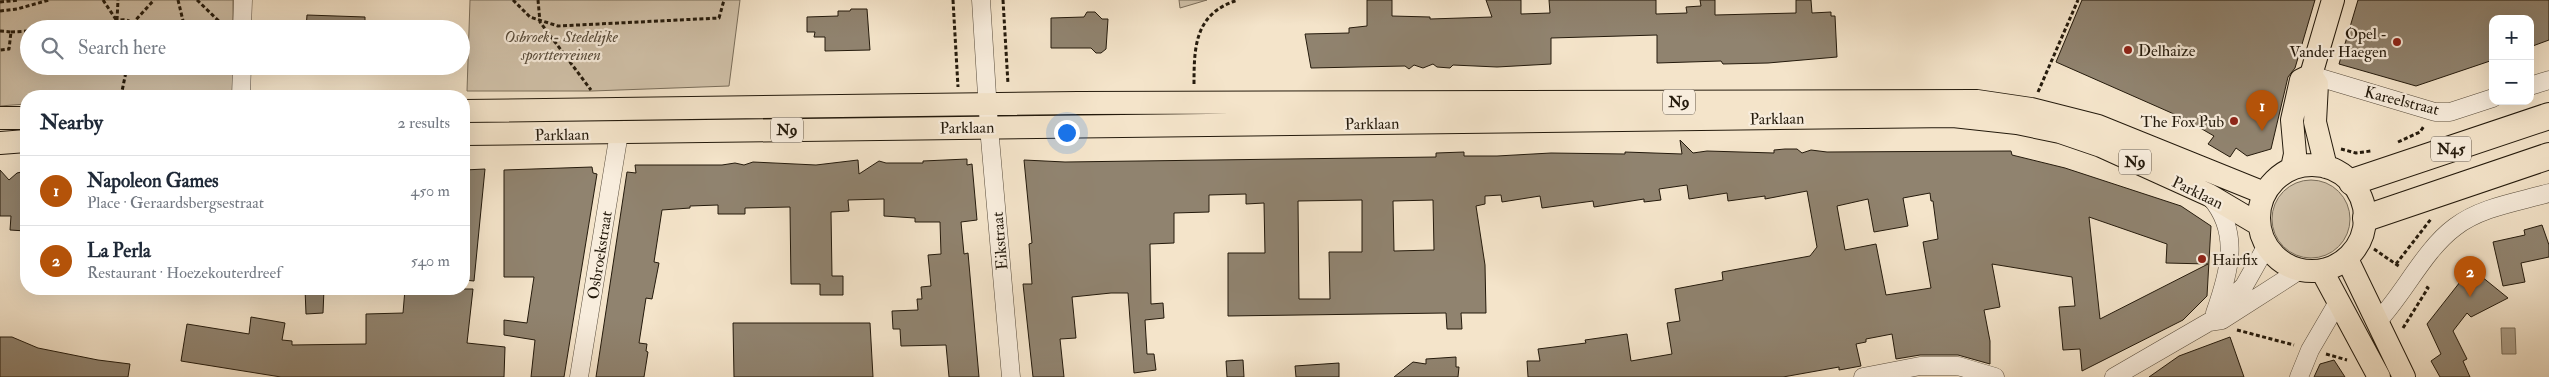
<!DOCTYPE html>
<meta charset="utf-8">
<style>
:root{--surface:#fff;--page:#f2f2f3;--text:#1f2937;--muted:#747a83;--line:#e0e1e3;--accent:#b45309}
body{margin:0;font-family:"IM FELL Double Pica",serif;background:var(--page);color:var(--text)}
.controls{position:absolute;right:15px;top:15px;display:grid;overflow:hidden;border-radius:10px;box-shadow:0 5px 20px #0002}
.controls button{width:45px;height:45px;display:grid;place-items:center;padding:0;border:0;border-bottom:1px solid var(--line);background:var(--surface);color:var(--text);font:25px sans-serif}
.you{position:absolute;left:1066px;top:132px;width:18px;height:18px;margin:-12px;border:4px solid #fff;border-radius:50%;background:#1a73e8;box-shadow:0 0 0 8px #1a73e833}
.badge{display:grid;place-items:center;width:32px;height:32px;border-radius:50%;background:var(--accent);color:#fff;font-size:16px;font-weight:700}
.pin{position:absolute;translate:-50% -41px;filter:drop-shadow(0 1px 2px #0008)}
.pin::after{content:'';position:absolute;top:26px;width:18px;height:15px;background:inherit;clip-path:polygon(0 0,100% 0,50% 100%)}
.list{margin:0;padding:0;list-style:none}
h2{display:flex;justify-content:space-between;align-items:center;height:65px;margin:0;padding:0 20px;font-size:21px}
h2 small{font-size:16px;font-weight:400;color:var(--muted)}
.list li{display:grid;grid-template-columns:32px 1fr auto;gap:15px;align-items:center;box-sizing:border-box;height:70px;padding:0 20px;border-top:1px solid var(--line)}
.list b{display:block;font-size:19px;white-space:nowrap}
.list p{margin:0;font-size:16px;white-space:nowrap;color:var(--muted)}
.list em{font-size:16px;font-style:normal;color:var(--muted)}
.icon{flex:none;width:28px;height:28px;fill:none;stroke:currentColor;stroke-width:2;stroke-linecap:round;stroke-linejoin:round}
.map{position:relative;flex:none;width:2549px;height:377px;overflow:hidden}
.search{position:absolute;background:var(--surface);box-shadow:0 5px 20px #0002;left:20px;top:20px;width:450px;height:55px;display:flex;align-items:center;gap:12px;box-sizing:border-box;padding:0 18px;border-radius:28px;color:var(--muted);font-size:19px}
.panel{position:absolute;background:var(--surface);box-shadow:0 5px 20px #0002;left:20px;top:90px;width:450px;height:205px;border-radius:20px}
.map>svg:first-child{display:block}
.green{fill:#d1c2aa;stroke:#7a6e5b}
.water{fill:#ad9f89;stroke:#766a57}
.building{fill:#90836f;stroke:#241a0c;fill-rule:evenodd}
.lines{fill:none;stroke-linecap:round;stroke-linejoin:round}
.minor-casing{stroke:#584c3c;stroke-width:19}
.major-casing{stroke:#241a0c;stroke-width:24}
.highway-casing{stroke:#241a0c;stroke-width:28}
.path{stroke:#241a0c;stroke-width:3;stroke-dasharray:4 2.5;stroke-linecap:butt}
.minor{stroke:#f8eddd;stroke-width:18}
.major{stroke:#f4e4ca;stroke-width:22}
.highway{stroke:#f4e4ca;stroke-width:26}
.poi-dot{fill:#8f2418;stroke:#f8eddd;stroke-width:2}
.labels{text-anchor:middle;stroke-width:4.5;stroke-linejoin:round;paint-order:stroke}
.shield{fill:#f8eddd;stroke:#64594b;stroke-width:1}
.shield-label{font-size:15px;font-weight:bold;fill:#241a0c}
.poi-label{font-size:16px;fill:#241a0c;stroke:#f8eddd;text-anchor:end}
.park-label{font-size:16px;font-style:italic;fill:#584c3b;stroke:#f8eddd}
.street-label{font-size:16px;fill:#241a0c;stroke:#f8eddd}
</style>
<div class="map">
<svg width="2549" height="377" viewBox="0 0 2549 377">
<rect width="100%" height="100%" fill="#f4e4ca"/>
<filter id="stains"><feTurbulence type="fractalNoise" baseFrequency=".004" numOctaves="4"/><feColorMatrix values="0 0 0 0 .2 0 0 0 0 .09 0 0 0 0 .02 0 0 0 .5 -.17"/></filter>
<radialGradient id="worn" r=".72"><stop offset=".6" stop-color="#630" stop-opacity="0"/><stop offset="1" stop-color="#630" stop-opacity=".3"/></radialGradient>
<path class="green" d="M0,0H233V29H29V66H234V93L173,96H26V104L0,106Z
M470,0H740L729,86L592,91H467Z
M1179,0H1207L1180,8Z
M2272 219a39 39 0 1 1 78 0a39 39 0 1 1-78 0Z"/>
<path class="water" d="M2501,328H2515L2516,354H2502Z"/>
<path class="building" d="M1367,0H1392V16L1430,17V19L1492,17L1486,0H1521V14L1550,13L1549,0H1656V14L1687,13L1686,7L1701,6L1700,0H1715V15L1796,13V0H1811L1812,13L1831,12V16H1835L1837,57L1768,63L1723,64L1721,61L1657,63V35L1551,38V64L1497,67L1453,65L1450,68L1437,67L1433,64L1423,68L1414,65L1409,69L1405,66L1311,68L1305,34L1349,33V28L1367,26Z
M2082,0H2315L2295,68L2288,77L2271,149L2247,156L2236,148L2230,157L2208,144L2214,136L2183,118L2056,62Z
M2358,0H2549V40L2530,47V19H2493V60L2416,86L2339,64Z
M851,9H867L870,50L825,51V37H814L815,32H807V17L838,16V11H850Z
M1087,12H1095L1102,19H1108L1106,49L1101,53H1096L1091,48H1051V18L1084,17Z
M307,15L365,17V29H306Z
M1680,140L1693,153L1707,151L1774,153V150L1785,149H1797L1802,153L1811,150L1827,152L2011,151L2012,155L2065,168L2181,206L2211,226L2207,296L2183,320L2082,371L2080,349L2063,350L2059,307L2075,306L2072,277L1992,264L2000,307L1984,310L1990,341V364L1958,355H1920L1896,359L1892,334L1866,339V342L1856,344L1861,366L1839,370V367L1783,377H1528L1527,361H1540L1538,349L1586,343L1585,340L1627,334L1631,361L1672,354L1667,323L1680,321L1675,289L1723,280L1722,272L1810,256L1817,247L1807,191L1765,199V196L1728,201L1727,193L1689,199L1687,185L1659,189L1661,200L1644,202V199L1594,207L1593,201L1542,208L1540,196L1502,202L1501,195L1485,196V204L1476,206L1485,265L1486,313H1461L1462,329H1447L1446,313L1228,316V253H1265L1264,203L1246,204V194L1209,195V212L1174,213V243L1150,244L1151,304L1163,303L1164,318L1145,320L1147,354H1154L1156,370L1134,373L1128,293H1111L1072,297L1076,338L1060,339L1064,377H1033L1023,284H1032L1029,244L1032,243L1024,160L1065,162L1436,157V153L1464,152V156H1497L1551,153L1625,154V152L1682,154ZM1930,193L1931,201H1933L1938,239L1923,242L1931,288L1886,295L1876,244L1845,250L1837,206L1868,199L1874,232L1908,226L1903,198ZM1362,200V252H1329L1330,299H1299L1298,201ZM1433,200L1434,250L1394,251L1393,201ZM2089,217L2167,244L2166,263L2208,264L2100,319Z
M967,159V165L972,164L977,220L961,222L964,254L968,253L979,377H949L946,345L901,346L900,329H893L892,311L918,310L917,299H922L921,287L931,286L928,255L941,254L940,222H915V218L884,216V199L848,200L849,211L831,212L832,276H843V295H820V284H791L790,207L745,208V214H718V205L690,206V208L662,210L654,262L659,263L652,299L646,298L639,343L647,344L646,351L648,352L644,377H596L627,172L636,173L635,165H722L735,163L744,165L753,162L816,165L858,160L859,174L879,161L886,163H923V161Z
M592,167L593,173L597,174L564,377H531L535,340L504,335V320L527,323L534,277H504V170Z
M485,169L474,281L464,280V170Z
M0,170L9,180L17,173L26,171V231L10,230L11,216H0Z
M2542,225L2549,245V257L2521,263L2525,282L2503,286L2493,242L2525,235L2524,230Z
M2471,268L2508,298L2471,317L2467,313L2453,331L2467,359L2463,361L2470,377H2440L2431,361L2441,354L2427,324Z
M305,289H324L323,313L306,314Z
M405,289H473L467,343L505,347L504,377H281L181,361L187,324L249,334L251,317L285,323L282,340L292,341V345L366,344V314L403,313Z
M733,323H870L873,377H734Z
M0,337H12L38,348L98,360L130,364L128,377H0Z
M2230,337L2244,377H2149L2179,356Z
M1456,357V367H1459L1458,377H1394L1413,362L1426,364V359Z
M1243,360L1244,377H1227L1226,361Z
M2334,360L2345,377H2314L2320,364Z
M1339,363V377H1296L1295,366Z"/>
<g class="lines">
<g class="minor-casing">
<path id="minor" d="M981,0L989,127L1011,377
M242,29L243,0
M2311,75L2435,112H2450L2493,98
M2530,86L2549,80
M241,96L242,66
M2211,198C2241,233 2229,273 2215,313
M2217,311L2244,286L2266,247
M2377,322C2404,294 2424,250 2455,227C2481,207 2518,202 2549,193
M579,377L619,133
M1863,377L1920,366H1958L1995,377
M2114,377L2209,322L2222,320L2300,270
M2299,377L2310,350L2338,302"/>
</g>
<g class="major-casing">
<path id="major" d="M2311,75L2317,84L2315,122L2326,167
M464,111L1078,103L1977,101L2031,109L2098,126L2264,193
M0,118H26
M464,134L1953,116L2017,123L2060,132L2101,146L2209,195L2258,224
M0,143L26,141
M2259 218a53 53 0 1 1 106 0a53 53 0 1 1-106 0Z
M2292,168L2295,154L2292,120L2301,80L2311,75L2333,0
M2347,259L2404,377
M2322,271L2379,377"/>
</g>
<g class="highway-casing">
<path id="highway" d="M2352,182L2549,116
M2366,218L2549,156"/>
</g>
<path class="path" d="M103,0L117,21
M178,0L185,29
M197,0L225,27
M513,0L530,17L558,26L719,18L724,0
M538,0L540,22L591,90
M953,0L958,87
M1003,0L1008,84
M0,2L19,0
M0,11L17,9L49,0
M117,20L118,0
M132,24L154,0
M112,29L117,21C125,18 132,20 135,29
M0,31L11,32L9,49L0,50
M11,32L29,31
M184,67L226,73
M1194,84C1194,46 1195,13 1238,0
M2038,92L2078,0
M121,96L127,67L184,68
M2398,142L2420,132L2424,126
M2341,149L2356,153L2371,151
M2374,249L2400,267
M2396,264L2431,219
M2403,328L2428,288L2425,286
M2237,330L2294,345
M2326,354L2347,360"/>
<use href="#minor" class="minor"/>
<use href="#major" class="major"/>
<use href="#highway" class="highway"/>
</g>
<g class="poi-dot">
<circle cx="2397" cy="42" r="5"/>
<circle cx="2128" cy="50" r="5"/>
<circle cx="2234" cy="121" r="5"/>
<circle cx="2202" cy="259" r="5"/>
</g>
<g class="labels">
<g class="shield">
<rect x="1663" y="89.5" width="32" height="25" rx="4"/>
<rect x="771" y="117.5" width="32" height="25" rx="4"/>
<rect x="2431" y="136.5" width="40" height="25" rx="4"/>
<rect x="2119" y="149.5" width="32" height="25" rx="4"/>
</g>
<g class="shield-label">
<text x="1679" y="107">N9</text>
<text x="787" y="135">N9</text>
<text x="2451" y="154">N45</text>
<text x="2135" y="167">N9</text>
</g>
<g class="poi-label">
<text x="2387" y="39">Opel -<tspan x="2387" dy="18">Vander Haegen</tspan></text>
<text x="2138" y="56" text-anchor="start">Delhaize</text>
<text x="2224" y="127">The Fox Pub</text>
<text x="2212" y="265" text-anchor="start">Hairfix</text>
</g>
<g class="park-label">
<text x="561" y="42">Osbroek - Stedelijke<tspan x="561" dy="18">sportterreinen</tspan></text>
</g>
<g class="street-label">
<text transform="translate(2402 100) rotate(14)" y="6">Kareelstraat</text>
<text transform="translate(1777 118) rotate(-1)" y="6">Parklaan</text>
<text transform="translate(1372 123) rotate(-1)" y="6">Parklaan</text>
<text transform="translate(967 127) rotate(-1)" y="6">Parklaan</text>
<text transform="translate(562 134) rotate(-1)" y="6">Parklaan</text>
<text transform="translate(2198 192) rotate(26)" y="6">Parklaan</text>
<text transform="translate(999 241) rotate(-95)" y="6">Eikstraat</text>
<text transform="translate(599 255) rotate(-81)" y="6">Osbroekstraat</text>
</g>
</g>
<rect width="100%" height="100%" filter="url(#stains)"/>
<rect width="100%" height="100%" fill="url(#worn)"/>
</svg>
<div class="controls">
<button>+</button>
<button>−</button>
</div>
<div class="you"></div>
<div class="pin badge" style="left:2262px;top:131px">1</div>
<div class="pin badge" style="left:2470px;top:297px">2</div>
<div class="search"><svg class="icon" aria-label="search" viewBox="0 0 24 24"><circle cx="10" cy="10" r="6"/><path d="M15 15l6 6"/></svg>Search here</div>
<section class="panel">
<h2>Nearby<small>2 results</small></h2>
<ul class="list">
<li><span class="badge">1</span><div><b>Napoleon Games</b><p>Place · Geraardsbergsestraat</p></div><em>450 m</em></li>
<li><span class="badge">2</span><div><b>La Perla</b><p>Restaurant · Hoezekouterdreef</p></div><em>540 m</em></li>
</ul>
</section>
</div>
